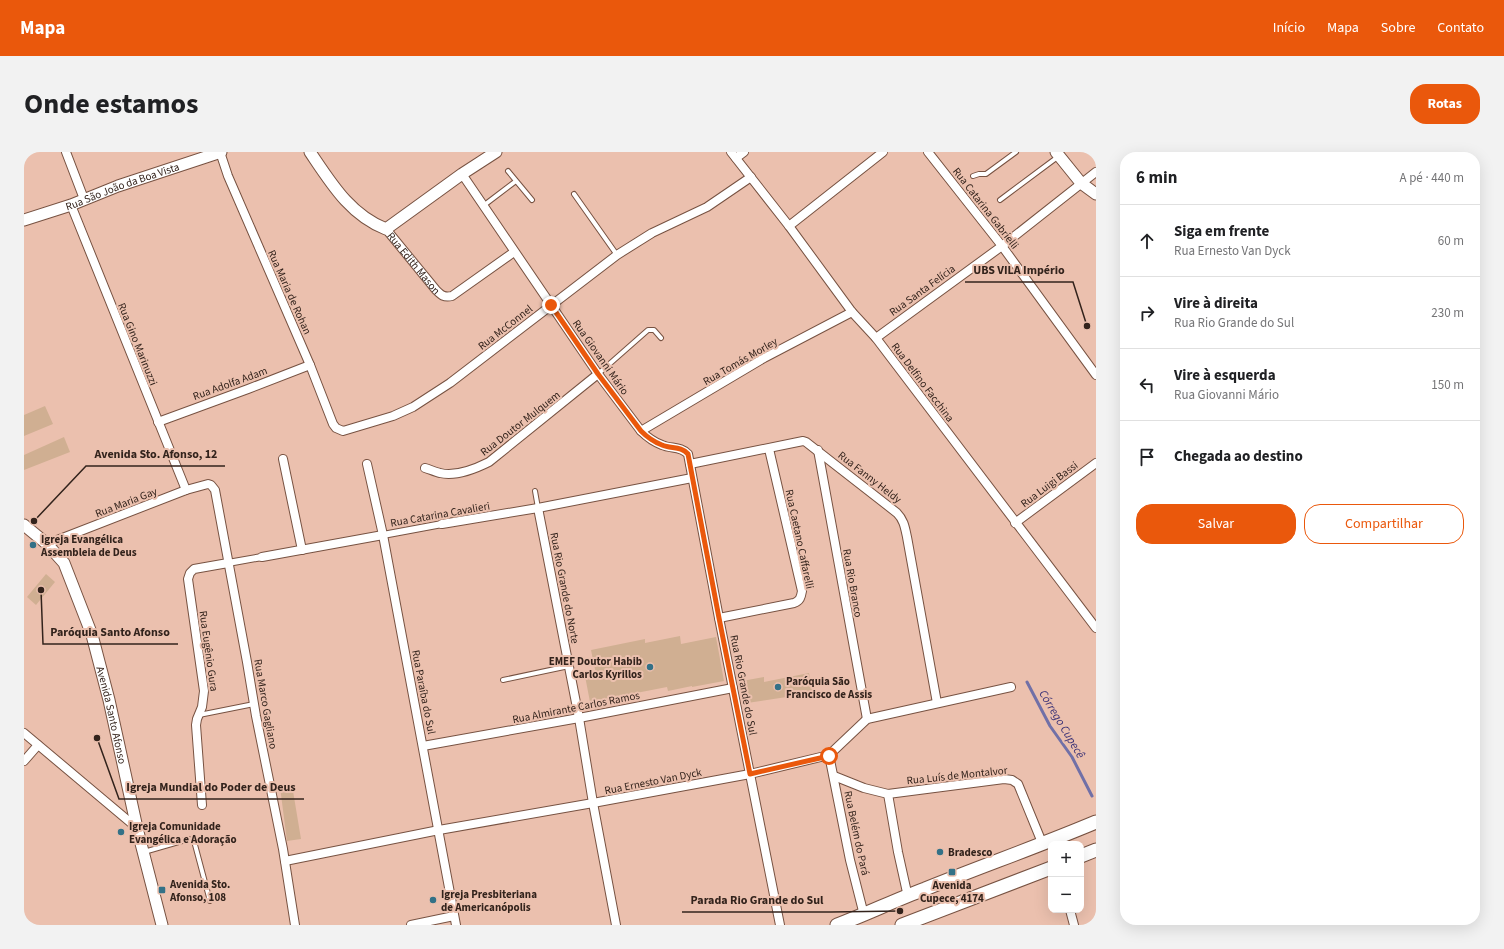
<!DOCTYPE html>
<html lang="pt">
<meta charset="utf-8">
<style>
:root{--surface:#fff;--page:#f2f2f2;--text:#202124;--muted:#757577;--line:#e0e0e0;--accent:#ea580c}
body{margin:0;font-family:"Source Sans 3",sans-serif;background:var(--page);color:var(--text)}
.controls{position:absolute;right:12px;bottom:12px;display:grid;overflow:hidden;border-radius:8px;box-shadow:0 4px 16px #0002}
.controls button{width:36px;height:36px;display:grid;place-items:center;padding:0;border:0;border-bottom:1px solid var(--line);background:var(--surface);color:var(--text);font:20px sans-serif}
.stop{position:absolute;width:12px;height:12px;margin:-9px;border:3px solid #ea580c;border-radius:50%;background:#fff}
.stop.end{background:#ea580c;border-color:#fff;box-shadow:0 1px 4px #0008}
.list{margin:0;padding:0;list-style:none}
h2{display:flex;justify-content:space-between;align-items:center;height:52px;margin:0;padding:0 16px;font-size:17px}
h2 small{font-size:13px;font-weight:400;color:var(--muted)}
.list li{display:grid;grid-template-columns:26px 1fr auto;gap:12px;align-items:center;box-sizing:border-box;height:72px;padding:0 16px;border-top:1px solid var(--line)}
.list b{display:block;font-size:15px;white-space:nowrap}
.list p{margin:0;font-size:13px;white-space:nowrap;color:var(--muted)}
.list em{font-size:13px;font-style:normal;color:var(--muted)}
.actions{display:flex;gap:8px;padding:12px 16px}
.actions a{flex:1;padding:9px 0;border:1px solid var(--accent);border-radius:16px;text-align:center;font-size:14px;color:var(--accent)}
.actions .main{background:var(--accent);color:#fff}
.icon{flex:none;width:22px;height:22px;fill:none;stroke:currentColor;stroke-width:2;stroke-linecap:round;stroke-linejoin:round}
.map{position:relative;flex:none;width:1072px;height:773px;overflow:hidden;border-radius:16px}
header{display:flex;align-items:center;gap:24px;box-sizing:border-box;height:56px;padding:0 20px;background:var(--accent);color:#fff}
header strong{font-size:19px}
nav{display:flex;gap:22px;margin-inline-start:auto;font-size:14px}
.intro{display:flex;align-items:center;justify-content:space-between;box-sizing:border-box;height:96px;padding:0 24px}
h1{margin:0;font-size:28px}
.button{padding:10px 18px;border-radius:16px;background:var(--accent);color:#fff;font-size:14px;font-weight:700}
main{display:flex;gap:24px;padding:0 24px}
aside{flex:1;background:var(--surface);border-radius:16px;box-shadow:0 4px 16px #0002}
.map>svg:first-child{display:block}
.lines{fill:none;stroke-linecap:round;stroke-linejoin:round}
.stream{stroke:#7170a7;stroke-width:3}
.building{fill:#d0af92}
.service-casing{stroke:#775242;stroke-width:6}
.pedestrian-casing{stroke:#775242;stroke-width:8}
.minor-casing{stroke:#775242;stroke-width:10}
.tertiary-casing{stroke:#775242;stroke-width:13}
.primary-casing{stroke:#775242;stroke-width:15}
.service{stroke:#fff;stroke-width:4}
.pedestrian{stroke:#fff;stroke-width:6}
.minor{stroke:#fff;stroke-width:8}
.tertiary{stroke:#fff;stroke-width:11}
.primary{stroke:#fff;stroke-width:13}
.route{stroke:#ea580c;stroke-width:5}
.poi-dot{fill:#337187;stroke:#ebc0ae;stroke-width:1.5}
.labels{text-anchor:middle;stroke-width:4;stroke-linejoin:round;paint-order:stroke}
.street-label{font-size:11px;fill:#33231c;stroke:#ebc0ae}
.poi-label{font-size:11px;font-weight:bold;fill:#33231c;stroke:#ebc0ae;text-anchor:start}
.water-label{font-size:12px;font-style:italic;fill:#372f75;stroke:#ebc0ae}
.leader{fill:none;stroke:#33231c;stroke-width:1.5}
.callout-dot{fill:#33231c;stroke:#ebc0ae;stroke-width:1.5}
.callout-label{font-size:12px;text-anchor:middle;font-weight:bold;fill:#33231c;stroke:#ebc0ae;stroke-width:4;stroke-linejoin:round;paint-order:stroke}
</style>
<header>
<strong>Mapa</strong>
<nav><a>Início</a><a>Mapa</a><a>Sobre</a><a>Contato</a></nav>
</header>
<div class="intro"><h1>Onde estamos</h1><a class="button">Rotas</a></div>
<main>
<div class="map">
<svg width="1072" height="773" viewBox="0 0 1072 773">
<rect width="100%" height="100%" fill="#ebc0ae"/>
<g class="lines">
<path class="stream" d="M1003,530L1026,574L1048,605L1068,644"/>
</g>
<path class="building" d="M21,254L29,272L0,284V263Z
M40,285L46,300L0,318V303Z
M22,422L31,430L12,453L3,445Z
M656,484L657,492L692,485L700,529L668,535V534L644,539L643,535L566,550L561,524L572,522L567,498L621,487V491Z
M785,521L789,541L723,551L718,529L740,525V530Z
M268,633L277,687L263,689L256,635Z"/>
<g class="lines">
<g class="service-casing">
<path id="service" d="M484,19L508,48
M949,24L955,22H962L992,0
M550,42L593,103
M976,48L1035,4
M459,54L492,29
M574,222L624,178H630L637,186
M511,339L514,356
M479,528L545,514
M175,563L230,552
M120,700L165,687L170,689L186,749"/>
</g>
<g class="pedestrian-casing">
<path id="pedestrian" d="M359,383L418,372
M204,411L238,405"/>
</g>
<g class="minor-casing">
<g id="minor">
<path d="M42,0L60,47"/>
<path d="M196,0L204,24L286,213L309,272L312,276L319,279L369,264L389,255L426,231L593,103L628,81L683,55L727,25"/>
<path d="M707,0L765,74L828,160L852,186L1072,476"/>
<path d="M904,0L978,94L1072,223"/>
<path d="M712,6L720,0"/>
<path d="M438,22L574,222L617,279C623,285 630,290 638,293C647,297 657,294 664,302L695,466L756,773"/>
<path d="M47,53L162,338"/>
<path d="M765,74L859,0"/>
<path id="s1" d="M362,77L412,138C417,143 420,146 428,144L490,100"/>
<path d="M852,186L978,94L1072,20"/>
<path d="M134,270L224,237L286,213"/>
<path d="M617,279L740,206L828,160"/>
<path d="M794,298L843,567"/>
<path d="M259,307L278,398"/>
<path d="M343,312L359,383L432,773"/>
<path d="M666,312L779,289L782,290L873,361C880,368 881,376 883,385L913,551"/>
<path d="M401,316C405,317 411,320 416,321C432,325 451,317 465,310L574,222"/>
<path d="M514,356L555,566L569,651L592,773"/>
<path d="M991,371L1072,311"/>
<path d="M418,372L514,356L668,326"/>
<path d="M23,392L162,338L184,332L187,333L191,338L223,510L232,564L259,697L271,773"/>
<path d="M238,405L359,383"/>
<path d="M695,466L770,451C776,449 777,445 778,439L745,297"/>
<path d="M0,581L113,676"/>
<path d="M399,594L555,566L709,536"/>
<path d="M805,603L826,708L840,763"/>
<path d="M0,609L14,593"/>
<path d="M810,624L840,636L864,642L980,627L988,628L994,632L1019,693"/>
<path d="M864,642L874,700L884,745"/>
<path d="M178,653L172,573L173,567L178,555L180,539L164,427L166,421L170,417L204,411"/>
<path d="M261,709L415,678L569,651L726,622L805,603L843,567L987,535"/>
<path d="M1046,758L1050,773"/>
<path d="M387,773L430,764"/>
</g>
</g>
<g class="tertiary-casing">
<g id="tertiary">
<path d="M286,0C307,31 326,63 362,77L438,22L472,0"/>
<path d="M1032,0L1057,31L1072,42"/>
<path id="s2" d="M0,68L47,53L94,34L197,0"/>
<path id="s3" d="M0,373L23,392L40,411L68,483L85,548L113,676L138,773"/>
</g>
</g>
<g class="primary-casing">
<path id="primary" d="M1057,704L1072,698
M813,773C843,762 871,748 901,737C958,714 1015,694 1072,670
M878,773L1027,716"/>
</g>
<use href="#service" class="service"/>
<use href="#pedestrian" class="pedestrian"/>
<use href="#minor" class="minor"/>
<use href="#tertiary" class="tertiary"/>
<use href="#primary" class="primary"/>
</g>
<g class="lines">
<path class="route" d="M527,153L574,222L617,279C623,285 630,290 638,293C647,297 657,294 664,302L695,466L726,622L805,604"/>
</g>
<g class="poi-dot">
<circle cx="9" cy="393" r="4"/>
<circle cx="626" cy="515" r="4"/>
<circle cx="754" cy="535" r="4"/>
<circle cx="97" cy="680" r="4"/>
<circle cx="916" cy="700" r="4"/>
<rect x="924" y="716" width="8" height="8" rx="2"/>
<rect x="134" y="734" width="8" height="8" rx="2"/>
<circle cx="409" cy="748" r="4"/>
</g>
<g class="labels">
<g class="street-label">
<text dy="4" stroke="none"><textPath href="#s2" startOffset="104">Rua São João da Boa Vista</textPath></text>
<text transform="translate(962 56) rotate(52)" y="4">Rua Catarina Gabrielli</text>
<text dy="4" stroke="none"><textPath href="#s1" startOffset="44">Rua Edith Mason</textPath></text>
<text transform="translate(898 138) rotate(-36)" y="4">Rua Santa Felícia</text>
<text transform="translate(266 140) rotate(66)" y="4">Rua Maria de Rohan</text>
<text transform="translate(481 175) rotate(-38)" y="4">Rua McConnel</text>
<text transform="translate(114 192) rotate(68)" y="4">Rua Gino Marinuzzi</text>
<text transform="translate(577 205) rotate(55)" y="4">Rua Giovanni Mário</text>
<text transform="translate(716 209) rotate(-30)" y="4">Rua Tomás Morley</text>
<text transform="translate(899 230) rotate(53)" y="4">Rua Delfino Facchina</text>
<text transform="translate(206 231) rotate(-20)" y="4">Rua Adolfa Adam</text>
<text transform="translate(496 271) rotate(-38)" y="4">Rua Doutor Mulquem</text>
<text transform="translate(846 325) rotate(38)" y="4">Rua Fanny Heldy</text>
<text transform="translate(1025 332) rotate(-37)" y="4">Rua Luigi Bassi</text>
<text transform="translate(102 350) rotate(-21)" y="4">Rua Maria Gay</text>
<text transform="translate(416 362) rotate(-10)" y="4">Rua Catarina Cavalieri</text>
<text transform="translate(776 387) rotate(78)" y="4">Rua Caetano Caffarelli</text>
<text transform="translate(829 431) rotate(80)" y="4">Rua Rio Branco</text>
<text transform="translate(541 436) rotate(79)" y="4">Rua Rio Grande do Norte</text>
<text transform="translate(185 499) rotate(82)" y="4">Rua Eugênio Gura</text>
<text transform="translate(720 533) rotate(79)" y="4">Rua Rio Grande do Sul</text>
<text transform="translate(400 540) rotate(79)" y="4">Rua Paraíba do Sul</text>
<text transform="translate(242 552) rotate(80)" y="4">Rua Marco Gagliano</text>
<text transform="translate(552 555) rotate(-11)" y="4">Rua Almirante Carlos Ramos</text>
<text dy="4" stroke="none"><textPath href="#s3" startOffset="215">Avenida Santo Afonso</textPath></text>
<text transform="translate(933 623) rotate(-6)" y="4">Rua Luís de Montalvor</text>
<text transform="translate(629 629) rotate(-11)" y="4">Rua Ernesto Van Dyck</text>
<text transform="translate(833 681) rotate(78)" y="4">Rua Belém do Pará</text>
</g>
<g class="poi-label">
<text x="17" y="391">Igreja Evangélica<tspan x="17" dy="13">Assembleia de Deus</tspan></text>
<text x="618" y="513" text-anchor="end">EMEF Doutor Habib<tspan x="618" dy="13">Carlos Kyrillos</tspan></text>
<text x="762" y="533">Paróquia São<tspan x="762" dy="13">Francisco de Assis</tspan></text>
<text x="105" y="678">Igreja Comunidade<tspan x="105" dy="13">Evangélica e Adoração</tspan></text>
<text x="924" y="704">Bradesco</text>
<text x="146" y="736">Avenida Sto.<tspan x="146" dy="13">Afonso, 108</tspan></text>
<text x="928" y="737" text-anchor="middle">Avenida<tspan x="928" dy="13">Cupece, 4174</tspan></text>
<text x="417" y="746">Igreja Presbiteriana<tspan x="417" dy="13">de Americanópolis</tspan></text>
</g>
<g class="water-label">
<text transform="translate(1038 572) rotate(59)" y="4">Córrego Cupecê</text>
</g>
</g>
<path class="leader" d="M1063 174L1049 130H941M10 369L62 314H201M17 438L19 492H154M73 586L95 647H280M876 759L807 760H658"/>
<g class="callout-dot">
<circle cx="1063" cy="174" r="4"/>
<circle cx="10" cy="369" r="4"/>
<circle cx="17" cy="438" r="4"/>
<circle cx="73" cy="586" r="4"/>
<circle cx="876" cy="759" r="4"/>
</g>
<g class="callout-label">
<text x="995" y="122">UBS VILA Império</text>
<text x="132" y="306">Avenida Sto. Afonso, 12</text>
<text x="86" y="484">Paróquia Santo Afonso</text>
<text x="187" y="639">Igreja Mundial do Poder de Deus</text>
<text x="733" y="752">Parada Rio Grande do Sul</text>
</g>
</svg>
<div class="controls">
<button>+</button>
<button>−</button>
</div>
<div class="stop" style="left:805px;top:604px"></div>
<div class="stop end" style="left:527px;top:153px"></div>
</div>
<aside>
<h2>6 min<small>A pé · 440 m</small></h2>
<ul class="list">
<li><svg class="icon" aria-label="ahead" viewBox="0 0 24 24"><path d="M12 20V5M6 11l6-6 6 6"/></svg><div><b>Siga em frente</b><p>Rua Ernesto Van Dyck</p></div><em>60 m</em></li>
<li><svg class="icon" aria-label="right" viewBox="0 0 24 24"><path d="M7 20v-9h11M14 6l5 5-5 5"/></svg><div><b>Vire à direita</b><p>Rua Rio Grande do Sul</p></div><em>230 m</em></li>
<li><svg class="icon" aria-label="left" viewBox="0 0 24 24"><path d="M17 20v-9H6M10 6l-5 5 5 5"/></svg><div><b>Vire à esquerda</b><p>Rua Giovanni Mário</p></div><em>150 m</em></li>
<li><svg class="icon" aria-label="arrive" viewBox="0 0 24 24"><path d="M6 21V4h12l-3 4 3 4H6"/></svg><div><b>Chegada ao destino</b></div></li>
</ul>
<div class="actions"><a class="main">Salvar</a><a>Compartilhar</a></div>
</aside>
</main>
